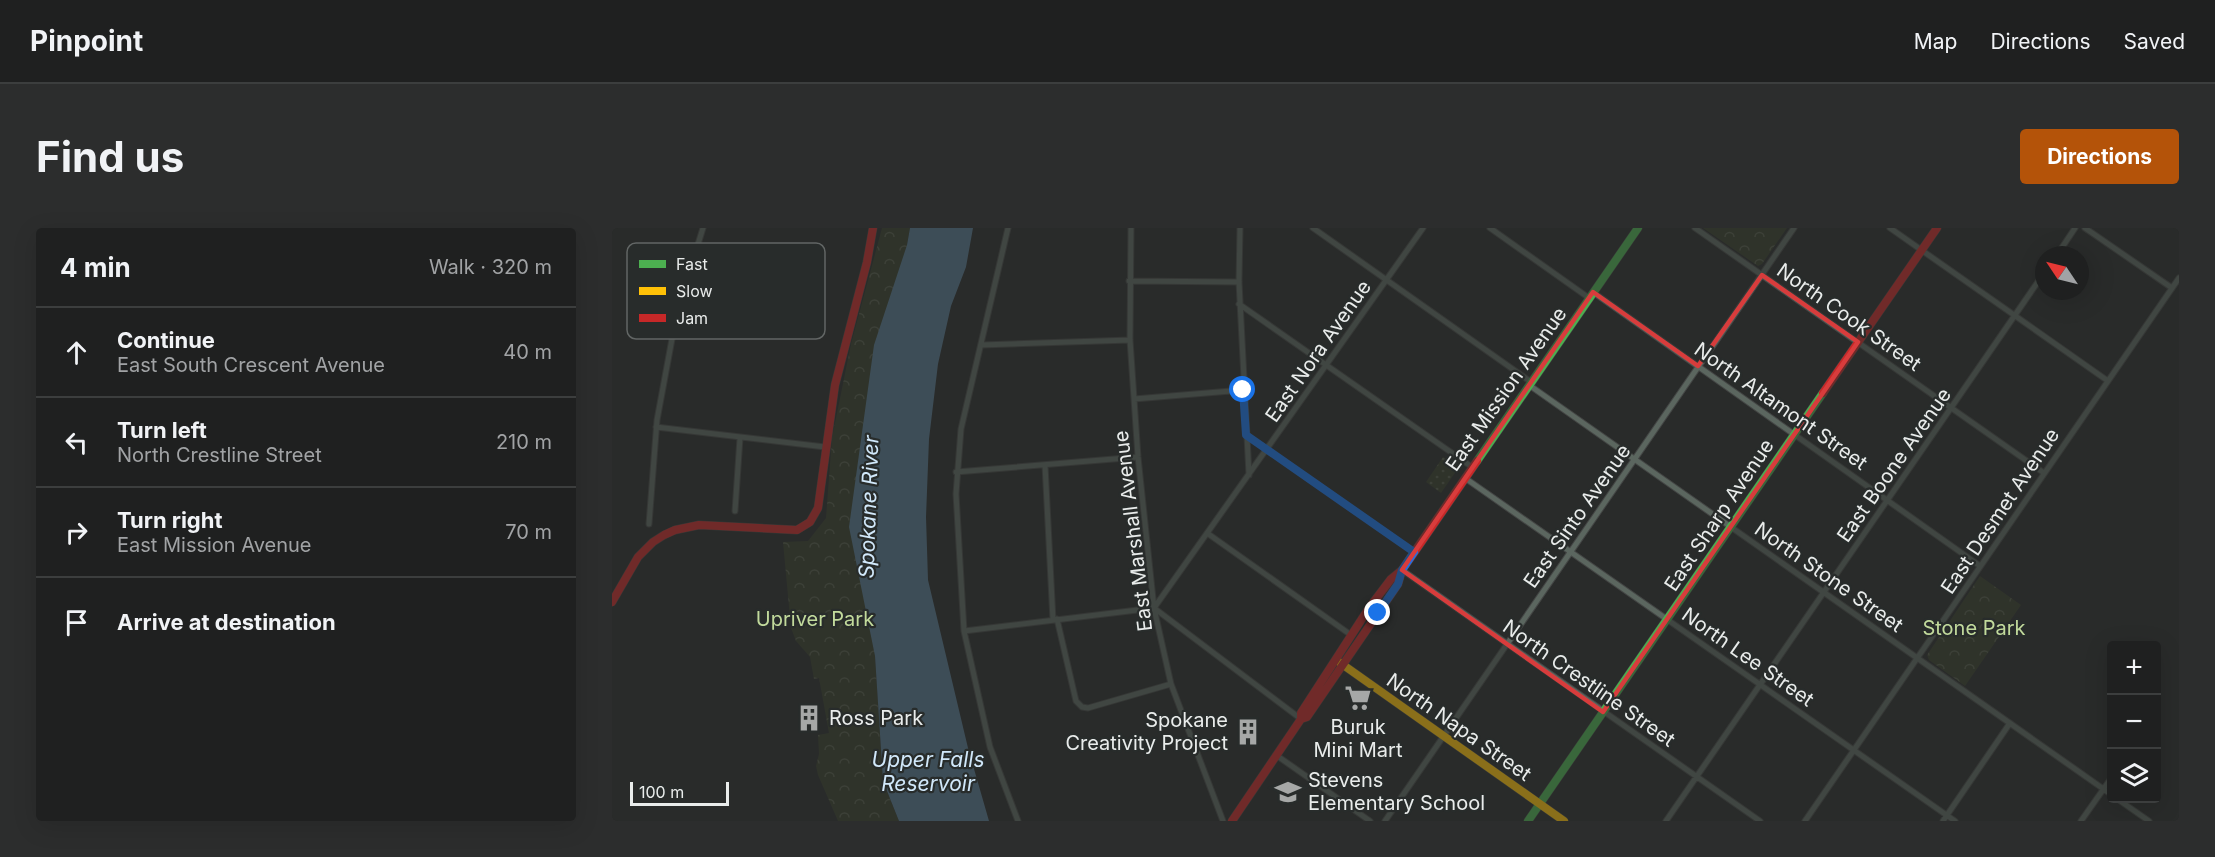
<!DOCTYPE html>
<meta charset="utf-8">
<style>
:root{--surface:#1f2020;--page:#2c2d2d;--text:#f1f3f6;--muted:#a1a3a5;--line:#3c3e3e;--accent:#b45309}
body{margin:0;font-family:Inter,sans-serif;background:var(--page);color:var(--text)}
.controls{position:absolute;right:18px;bottom:18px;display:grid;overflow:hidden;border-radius:6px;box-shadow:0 6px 24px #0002}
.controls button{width:54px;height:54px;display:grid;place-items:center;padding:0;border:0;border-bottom:2px solid var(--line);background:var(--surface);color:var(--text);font:30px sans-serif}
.compass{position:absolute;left:1423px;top:18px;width:54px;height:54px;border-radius:50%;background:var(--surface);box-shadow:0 6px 24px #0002;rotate:305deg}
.scale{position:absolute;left:18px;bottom:15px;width:99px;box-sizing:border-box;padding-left:6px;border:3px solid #e9eceb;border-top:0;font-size:16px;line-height:21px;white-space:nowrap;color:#e9eceb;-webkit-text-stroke:4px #282c2b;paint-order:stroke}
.stop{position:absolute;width:18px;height:18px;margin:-14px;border:4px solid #1a73e8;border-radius:50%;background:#fff}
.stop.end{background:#1a73e8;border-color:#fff;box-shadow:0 2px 6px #0008}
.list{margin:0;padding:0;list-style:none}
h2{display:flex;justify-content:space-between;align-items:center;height:78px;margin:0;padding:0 24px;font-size:26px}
h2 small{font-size:20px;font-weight:400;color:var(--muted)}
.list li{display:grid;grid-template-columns:39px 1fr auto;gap:18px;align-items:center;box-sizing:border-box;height:90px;padding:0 24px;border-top:2px solid var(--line)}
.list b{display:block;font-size:22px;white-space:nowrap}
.list p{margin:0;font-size:20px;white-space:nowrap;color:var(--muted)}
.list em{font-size:20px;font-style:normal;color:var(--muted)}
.icon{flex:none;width:33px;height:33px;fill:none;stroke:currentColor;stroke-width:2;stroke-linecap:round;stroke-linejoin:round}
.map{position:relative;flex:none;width:1567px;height:593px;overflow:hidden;border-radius:6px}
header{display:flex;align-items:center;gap:36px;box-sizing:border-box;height:84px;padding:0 30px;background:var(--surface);border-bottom:2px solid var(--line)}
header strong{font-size:28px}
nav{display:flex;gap:33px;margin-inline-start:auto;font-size:21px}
.intro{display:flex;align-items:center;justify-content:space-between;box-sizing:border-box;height:144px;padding:0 36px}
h1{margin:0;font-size:42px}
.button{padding:15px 27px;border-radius:6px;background:var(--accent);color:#fff;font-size:21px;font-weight:700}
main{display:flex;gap:36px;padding:0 36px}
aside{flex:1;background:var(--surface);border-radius:6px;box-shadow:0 6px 24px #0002}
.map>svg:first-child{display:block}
.grass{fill:url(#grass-dots)}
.forest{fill:url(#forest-crowns)}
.water{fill:#56768e}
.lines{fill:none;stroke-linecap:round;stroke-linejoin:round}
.street-casing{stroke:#444645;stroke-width:7}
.fast-casing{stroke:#444645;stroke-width:9}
.slow-casing{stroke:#444645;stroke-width:9}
.jam-casing{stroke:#444645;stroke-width:9}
.street{stroke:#5b665f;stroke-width:5}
.fast{stroke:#4caf50;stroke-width:8}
.slow{stroke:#ffc107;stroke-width:8}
.jam{stroke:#c62828;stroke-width:8}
.route{stroke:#1a73e8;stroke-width:8}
.marked{fill:none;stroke:#d83c3c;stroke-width:4.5;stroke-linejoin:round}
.labels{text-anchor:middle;stroke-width:4.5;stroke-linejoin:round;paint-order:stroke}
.street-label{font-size:20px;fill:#e9eceb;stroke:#282c2b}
.park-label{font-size:20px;fill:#c2da9c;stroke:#282c2b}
.poi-label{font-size:20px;fill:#e9eceb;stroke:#282c2b;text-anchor:start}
.water-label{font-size:21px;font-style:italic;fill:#d1e8fa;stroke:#282c2b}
.key{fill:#282c2b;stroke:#626665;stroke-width:1.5}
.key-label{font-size:16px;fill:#e9eceb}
</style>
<header>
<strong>Pinpoint</strong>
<nav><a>Map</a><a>Directions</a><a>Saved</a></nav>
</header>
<div class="intro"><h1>Find us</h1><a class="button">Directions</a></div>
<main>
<aside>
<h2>4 min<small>Walk · 320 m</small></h2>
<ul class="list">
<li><svg class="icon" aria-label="ahead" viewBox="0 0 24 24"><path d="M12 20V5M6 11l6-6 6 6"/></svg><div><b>Continue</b><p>East South Crescent Avenue</p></div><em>40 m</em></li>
<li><svg class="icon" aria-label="left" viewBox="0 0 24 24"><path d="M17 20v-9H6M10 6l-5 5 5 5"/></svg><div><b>Turn left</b><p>North Crestline Street</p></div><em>210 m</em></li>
<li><svg class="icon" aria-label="right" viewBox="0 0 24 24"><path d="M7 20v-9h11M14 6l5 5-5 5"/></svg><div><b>Turn right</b><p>East Mission Avenue</p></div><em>70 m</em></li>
<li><svg class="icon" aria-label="arrive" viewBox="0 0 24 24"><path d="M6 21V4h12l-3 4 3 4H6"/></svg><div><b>Arrive at destination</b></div></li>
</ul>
</aside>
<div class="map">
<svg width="1567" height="593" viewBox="0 0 1567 593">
<defs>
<pattern id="grass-dots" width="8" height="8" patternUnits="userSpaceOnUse" patternTransform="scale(1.5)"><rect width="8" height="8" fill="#363d2a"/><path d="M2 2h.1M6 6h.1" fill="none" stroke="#535949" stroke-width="1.8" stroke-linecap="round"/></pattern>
<pattern id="forest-crowns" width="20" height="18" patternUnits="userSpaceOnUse" patternTransform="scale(1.5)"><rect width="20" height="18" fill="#363d2a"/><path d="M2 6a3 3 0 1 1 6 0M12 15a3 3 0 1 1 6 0" fill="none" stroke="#535949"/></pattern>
</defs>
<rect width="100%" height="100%" fill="#292b2a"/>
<path class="grass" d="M831,229L847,239L829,265L814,254Z"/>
<path class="forest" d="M270,0H298L295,17L263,428L271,553L287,593H226L206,547L204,538L207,526L206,507L217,505L207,450L202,451L198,429L184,413L179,400L171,314L196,313L214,290L220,210L239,116Z
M1091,0H1175L1150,36L1146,38Z
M1368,348L1409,377L1353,458L1317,432L1315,427Z"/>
<path class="water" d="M298,0H361L354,39L339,78L326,136L317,211L314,289L316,352L356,520L377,593H287L271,553L263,428L237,299L262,117L295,17Z"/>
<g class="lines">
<g class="street-casing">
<path id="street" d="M396,0L349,201L344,266L352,403L378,519L406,593
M519,0L518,112L526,229L542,380L559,456L611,593
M628,0L627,54L637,247
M701,0L919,154
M878,0L977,70
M1083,0L1432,245
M1278,0L1496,153
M1473,0L1560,60
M1445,27L1463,0
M517,53L627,54
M981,64L1368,338
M627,76L860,239
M369,117L518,112
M917,157L1500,567
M522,171L631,162
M44,199L213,219
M634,207L802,324
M433,237L441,392
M344,244L526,229
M853,250L1343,593
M123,283L128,210
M37,296L45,192L65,84L91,0
M595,305L739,407
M790,342L1148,593
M542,380L811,0
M445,391L464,473L470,479L476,480L559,456
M352,403L542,380L689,491
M664,527L758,593
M1504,570L1537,593
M773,593L1182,0
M1054,593L1432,45
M1193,593L1567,50
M1331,593L1398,495
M1469,593L1500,549"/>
</g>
<g class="fast-casing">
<path id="fast" d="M865,233L1026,0
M916,593L1211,165"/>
</g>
<g class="slow-casing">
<path id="slow" d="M727,434L952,593"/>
</g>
<g class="jam-casing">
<path id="jam" d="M1211,165L1325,0
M0,374L26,329L41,314L52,307L63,302L87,297L185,302L198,294L206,280L223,157L255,34L261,0
M689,491L695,489L786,356L790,342
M620,593L689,491V485L757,380L779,351L790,342L865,233"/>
</g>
<use href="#street" class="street"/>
<use href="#fast" class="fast"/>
<use href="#slow" class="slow"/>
<use href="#jam" class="jam"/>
</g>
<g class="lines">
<path class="route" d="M631,162L634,207L802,324L790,342L786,356L766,385"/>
</g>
<path d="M0 0H1567V593H0ZM1150,47L1246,114L991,484L790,342L981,64L1086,138Z" fill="#292b2a" fill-opacity=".55" fill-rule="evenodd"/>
<path class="marked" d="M1150,47L1246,114L991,484L790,342L981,64L1086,138Z"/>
<defs>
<g id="supermarket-bare" transform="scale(2.07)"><path d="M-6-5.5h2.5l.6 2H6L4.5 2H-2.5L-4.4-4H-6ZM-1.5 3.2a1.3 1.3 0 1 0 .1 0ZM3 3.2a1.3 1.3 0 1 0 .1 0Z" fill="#a6a8a7" stroke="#282c2b" stroke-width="2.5" paint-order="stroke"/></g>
<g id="building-bare" transform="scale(2.07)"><path d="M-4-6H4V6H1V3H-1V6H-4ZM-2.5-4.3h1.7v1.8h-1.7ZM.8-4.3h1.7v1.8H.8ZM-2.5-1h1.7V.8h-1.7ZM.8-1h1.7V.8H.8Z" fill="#a6a8a7" stroke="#282c2b" stroke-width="2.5" paint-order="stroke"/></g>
<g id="school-bare" transform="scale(2.07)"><path d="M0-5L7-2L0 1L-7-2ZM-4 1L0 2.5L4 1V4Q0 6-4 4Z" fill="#a6a8a7" stroke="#282c2b" stroke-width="2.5" paint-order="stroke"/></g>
</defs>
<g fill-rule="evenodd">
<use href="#supermarket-bare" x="746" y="470"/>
<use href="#building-bare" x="197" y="490"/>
<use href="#building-bare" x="636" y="504"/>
<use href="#school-bare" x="676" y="564"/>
</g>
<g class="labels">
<g class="street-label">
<text transform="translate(1237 89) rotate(35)" y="7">North Cook Street</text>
<text transform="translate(706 123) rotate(-55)" y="7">East Nora Avenue</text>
<text transform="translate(894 161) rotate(-55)" y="7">East Mission Avenue</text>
<text transform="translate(1169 178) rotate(35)" y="7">North Altamont Street</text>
<text transform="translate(1282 237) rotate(-55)" y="7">East Boone Avenue</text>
<text transform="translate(1388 283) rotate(-56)" y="7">East Desmet Avenue</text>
<text transform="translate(1107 287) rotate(-56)" y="7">East Sharp Avenue</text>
<text transform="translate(965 288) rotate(-55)" y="7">East Sinto Avenue</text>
<text transform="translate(521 303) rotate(-97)" y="7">East Marshall Avenue</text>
<text transform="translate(1217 349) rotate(35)" y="7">North Stone Street</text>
<text transform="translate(1136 429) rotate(35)" y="7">North Lee Street</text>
<text transform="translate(977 455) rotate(35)" y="7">North Crestline Street</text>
<text transform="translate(847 499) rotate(35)" y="7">North Napa Street</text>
</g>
<g class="park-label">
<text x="203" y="398">Upriver Park</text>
<text x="1362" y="407">Stone Park</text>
</g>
<g class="poi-label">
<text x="217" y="497">Ross Park</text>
<text x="616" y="499" text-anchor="end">Spokane<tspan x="616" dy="23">Creativity Project</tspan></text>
<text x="746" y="506" text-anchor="middle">Buruk<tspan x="746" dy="23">Mini Mart</tspan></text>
<text x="696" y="559">Stevens<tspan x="696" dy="23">Elementary School</tspan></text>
</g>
<g class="water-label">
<text transform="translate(257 279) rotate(-88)" y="7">Spokane River</text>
<text x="316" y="539">Upper Falls<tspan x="316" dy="24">Reservoir</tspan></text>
</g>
</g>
<rect x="15" y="15" width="198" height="96" rx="9" class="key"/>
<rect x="27" y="32" width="27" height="8" fill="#4caf50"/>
<rect x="27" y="59" width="27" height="8" fill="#ffc107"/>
<rect x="27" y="86" width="27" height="8" fill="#c62828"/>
<g class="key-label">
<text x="64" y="42">Fast</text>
<text x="64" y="69">Slow</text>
<text x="64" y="96">Jam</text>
</g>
</svg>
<div class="controls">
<button>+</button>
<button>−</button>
<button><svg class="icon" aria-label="layers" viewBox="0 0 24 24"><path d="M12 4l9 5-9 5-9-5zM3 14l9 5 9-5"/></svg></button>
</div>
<svg class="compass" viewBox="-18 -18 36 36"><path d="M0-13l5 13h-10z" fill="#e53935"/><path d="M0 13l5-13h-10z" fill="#a1a3a5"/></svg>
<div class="scale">100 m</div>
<div class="stop" style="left:631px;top:162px"></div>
<div class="stop end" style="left:766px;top:385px"></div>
</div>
</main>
